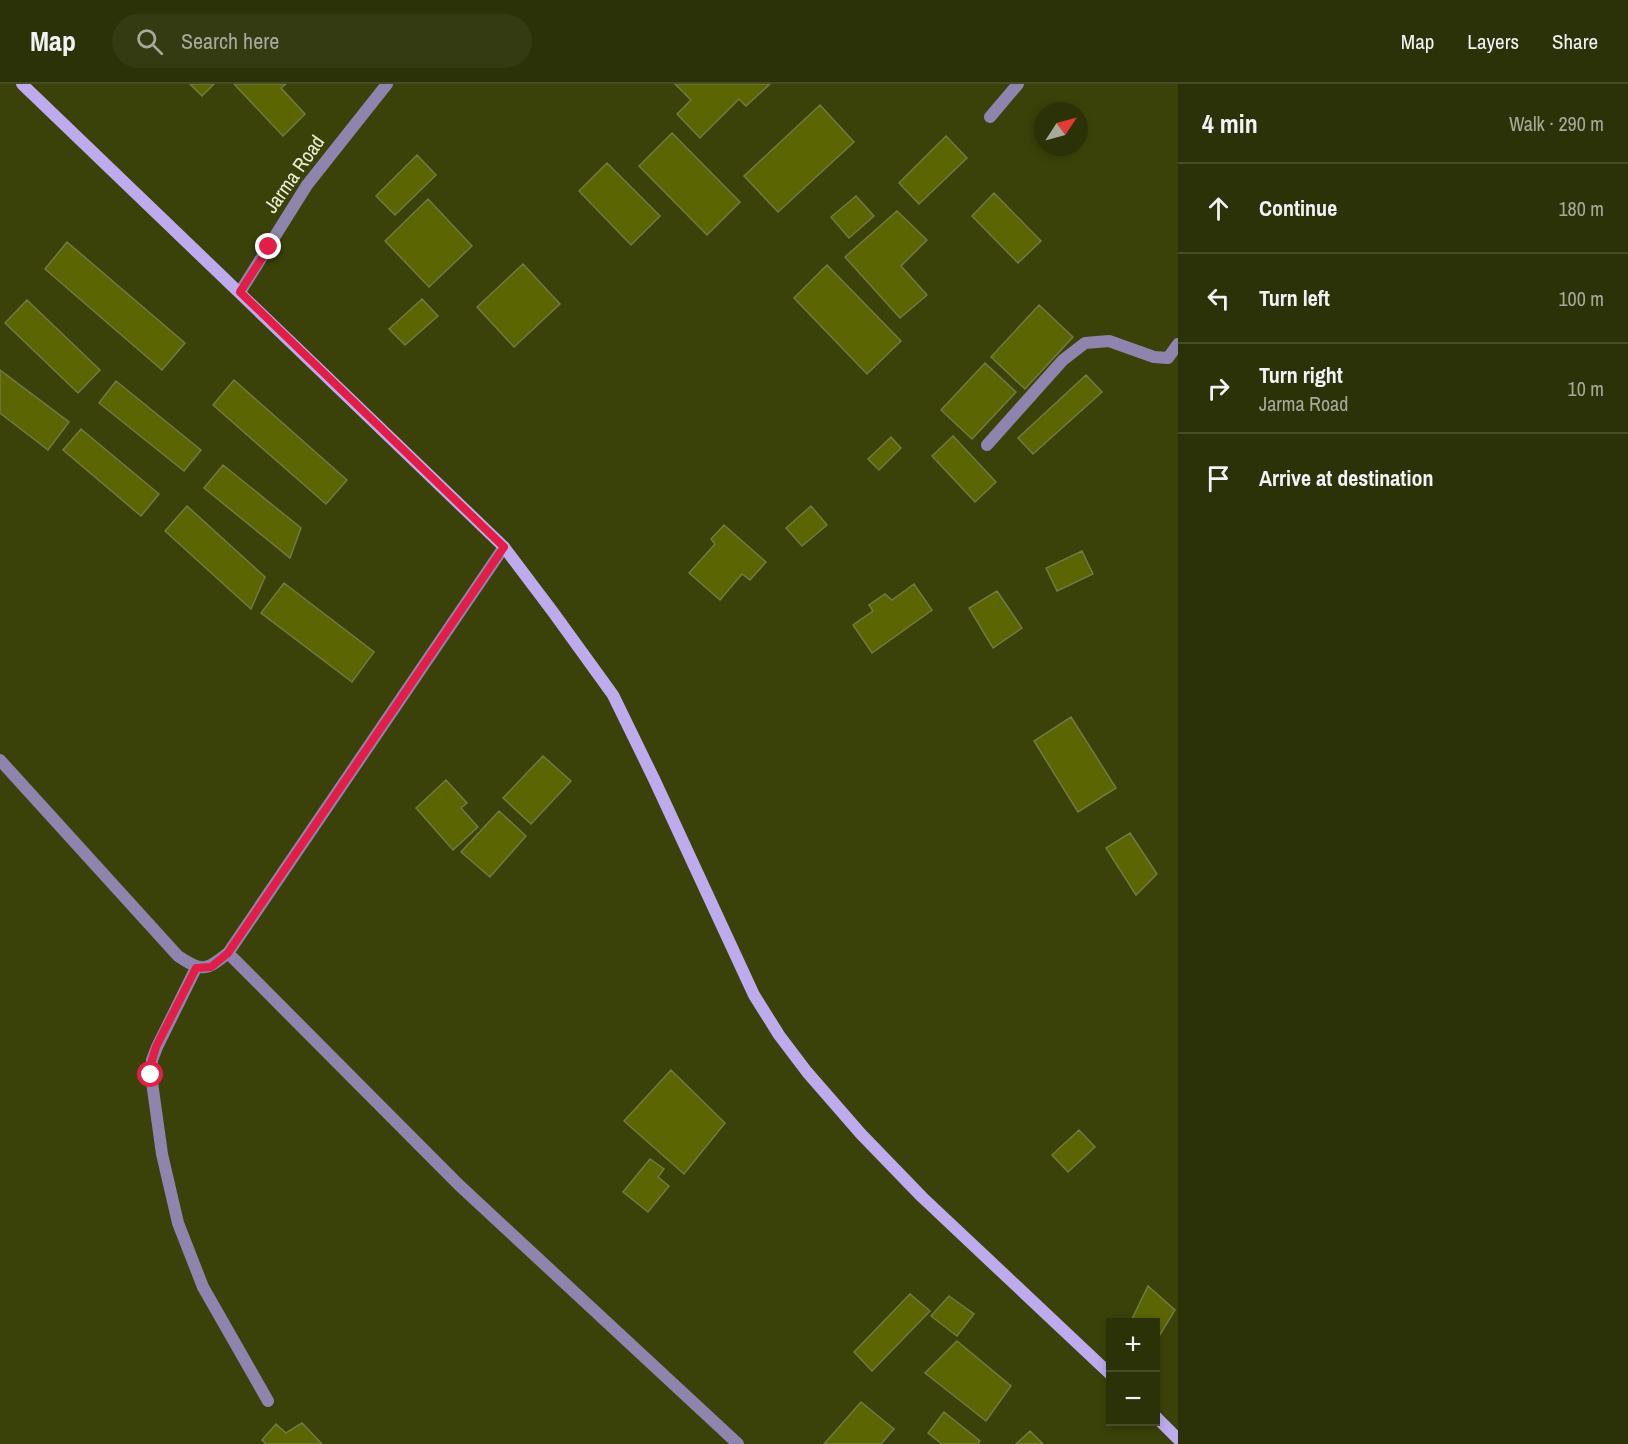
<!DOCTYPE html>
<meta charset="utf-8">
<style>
:root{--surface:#2c3207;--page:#343a11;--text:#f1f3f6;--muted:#a6aa9b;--line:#484d28}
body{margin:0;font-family:"Archivo Narrow",sans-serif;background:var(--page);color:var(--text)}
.controls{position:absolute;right:18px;bottom:18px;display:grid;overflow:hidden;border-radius:0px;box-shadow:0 3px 9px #0003}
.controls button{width:54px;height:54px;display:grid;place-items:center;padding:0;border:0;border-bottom:2px solid var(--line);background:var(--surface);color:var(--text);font:30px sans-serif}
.compass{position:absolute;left:1034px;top:18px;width:54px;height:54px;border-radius:50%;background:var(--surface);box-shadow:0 3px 9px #0003;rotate:54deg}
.stop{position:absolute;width:18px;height:18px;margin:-14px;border:4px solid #e11d48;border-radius:50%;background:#fff}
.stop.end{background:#e11d48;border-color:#fff;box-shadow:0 2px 6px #0008}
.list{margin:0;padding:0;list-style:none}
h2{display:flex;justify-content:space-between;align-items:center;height:78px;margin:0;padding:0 24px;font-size:26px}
h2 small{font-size:20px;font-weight:400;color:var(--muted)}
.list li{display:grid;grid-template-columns:39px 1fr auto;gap:18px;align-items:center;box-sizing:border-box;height:90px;padding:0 24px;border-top:2px solid var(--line)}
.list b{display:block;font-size:22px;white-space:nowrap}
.list p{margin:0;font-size:20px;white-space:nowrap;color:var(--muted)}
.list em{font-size:20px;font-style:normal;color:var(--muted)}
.icon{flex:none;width:33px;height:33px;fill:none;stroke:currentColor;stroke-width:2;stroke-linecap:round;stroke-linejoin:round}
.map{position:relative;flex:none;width:1178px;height:1360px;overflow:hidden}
header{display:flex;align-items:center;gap:36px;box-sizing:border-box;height:84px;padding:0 30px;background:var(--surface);border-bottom:2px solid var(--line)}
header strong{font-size:28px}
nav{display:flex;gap:33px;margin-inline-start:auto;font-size:21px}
.search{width:420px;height:54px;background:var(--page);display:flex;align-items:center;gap:15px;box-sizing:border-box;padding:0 21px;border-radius:33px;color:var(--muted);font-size:22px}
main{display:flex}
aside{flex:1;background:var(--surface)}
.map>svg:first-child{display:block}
.building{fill:#5b6501;stroke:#717a44;stroke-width:1.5}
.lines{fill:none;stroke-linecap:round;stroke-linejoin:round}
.street{stroke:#8f84ad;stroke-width:12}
.secondary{stroke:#bdabed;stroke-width:12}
.route{stroke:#e11d48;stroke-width:8}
.labels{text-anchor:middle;stroke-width:4.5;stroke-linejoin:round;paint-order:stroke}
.street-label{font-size:20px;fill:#ebf0d4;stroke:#3b4209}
</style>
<header>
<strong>Map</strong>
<div class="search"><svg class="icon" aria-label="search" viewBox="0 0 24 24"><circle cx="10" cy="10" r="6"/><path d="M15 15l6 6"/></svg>Search here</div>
<nav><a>Map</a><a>Layers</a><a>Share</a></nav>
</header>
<main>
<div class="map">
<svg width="1178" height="1360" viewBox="0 0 1178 1360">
<rect width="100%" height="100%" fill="#3b4209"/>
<path class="building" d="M190,0H214L202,12Z
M234,0H286L281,4L305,30L283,52Z
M675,0H770L746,22L739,15L700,54L677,30L691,16Z
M820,21L854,58L778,128L744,92Z
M672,49L740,118L707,151L639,82Z
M946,52L967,74L919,120L899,99Z
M417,71L436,91L395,131L376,112Z
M607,79L660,132L631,161L579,107Z
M994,109L1041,157L1018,179L972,132Z
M856,112L874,132L849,154L831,133Z
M428,115L472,162L429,203L385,157Z
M897,127L927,156L901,182L927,211L900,234L845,173Z
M67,158L185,259L162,286L45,185Z
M523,180L560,220L514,263L477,223Z
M827,181L901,257L867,290L794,214Z
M422,215L438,232L405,261L389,245Z
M27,216L100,286L78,309L5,239Z
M1039,221L1073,253L1025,305L991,273Z
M985,279L1016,308L972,355L941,326Z
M0,286L69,338L48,366L0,329Z
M1086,291L1102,308L1033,370L1018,354Z
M234,296L347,396L326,420L213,321Z
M116,297L201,366L184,387L99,319Z
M81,345L159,410L141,432L63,366Z
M953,352L996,398L975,418L932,372Z
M891,353L901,364L879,386L868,375Z
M223,381L301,444L290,474L204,404Z
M187,422L265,493L251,525L165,447Z
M811,422L827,441L802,462L786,444Z
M724,441L766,478L750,496L742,490L720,516L689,489L715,460L711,455Z
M1082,467L1093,490L1057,507L1046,484Z
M284,499L374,568L352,598L261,529Z
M914,500L932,526L872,569L853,541L873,527L869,521L885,510L892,516Z
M997,507L1022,544L993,564L969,524Z
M1071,633L1116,704L1078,728L1034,657Z
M543,672L571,697L531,740L503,714Z
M446,696L467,719L461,724L478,743L453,766L416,724Z
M499,727L526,752L490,793L461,768Z
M1130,749L1157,790L1136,811L1106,764Z
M671,986L725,1039L684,1090L624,1037Z
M1079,1046L1095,1063L1068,1088L1052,1071Z
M650,1075L664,1085L658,1093L669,1102L648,1128L623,1108Z
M1148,1202L1175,1226L1158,1254L1156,1252V1238H1133L1131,1237Z
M910,1210L930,1227L872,1287L854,1268Z
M949,1212L974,1230L957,1252L931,1232Z
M957,1257L1011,1302L986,1337L925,1289Z
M861,1318L894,1345L881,1360H824Z
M944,1328L980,1357L978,1360H942L928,1349Z
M302,1339L322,1360H266L262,1356L276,1340L286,1349Z
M1030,1347L1043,1360H1016Z"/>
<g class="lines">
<path class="street" d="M990,33L1018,0
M240,208L307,101L387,0
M987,361L1063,276L1085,259L1109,257L1154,273L1168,274L1178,260
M0,676L178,872C202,888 206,887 228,869L504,463
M228,869L459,1101L738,1360
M196,884L157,963L152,976L151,991L162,1070L178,1139L203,1203L268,1317"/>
<path class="secondary" d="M22,0L504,463L553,528L613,611L654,695L754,911L779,951L807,988L861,1050L922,1113L1110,1290
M1156,1333L1178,1355"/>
</g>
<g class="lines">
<path class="route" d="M151,991L152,976L156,963L196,884L211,883L228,869L504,463L240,208L269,163"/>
</g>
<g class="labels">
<g class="street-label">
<text transform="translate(294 90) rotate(-55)" y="7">Jarma Road</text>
</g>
</g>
</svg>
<div class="controls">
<button>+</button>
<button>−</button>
</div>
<svg class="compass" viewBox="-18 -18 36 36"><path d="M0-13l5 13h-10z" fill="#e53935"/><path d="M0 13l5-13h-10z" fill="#a6aa9b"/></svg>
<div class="stop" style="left:151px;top:991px"></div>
<div class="stop end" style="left:269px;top:163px"></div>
</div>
<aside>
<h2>4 min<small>Walk · 290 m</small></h2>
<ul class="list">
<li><svg class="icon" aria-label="ahead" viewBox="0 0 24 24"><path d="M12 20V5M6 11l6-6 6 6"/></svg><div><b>Continue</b></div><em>180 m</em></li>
<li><svg class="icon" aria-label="left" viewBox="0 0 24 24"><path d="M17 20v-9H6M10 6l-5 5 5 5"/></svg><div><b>Turn left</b></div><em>100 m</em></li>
<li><svg class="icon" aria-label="right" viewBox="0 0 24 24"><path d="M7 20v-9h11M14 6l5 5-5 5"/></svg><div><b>Turn right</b><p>Jarma Road</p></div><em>10 m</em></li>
<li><svg class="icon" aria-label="arrive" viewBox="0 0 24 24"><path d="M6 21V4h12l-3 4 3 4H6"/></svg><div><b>Arrive at destination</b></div></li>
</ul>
</aside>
</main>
